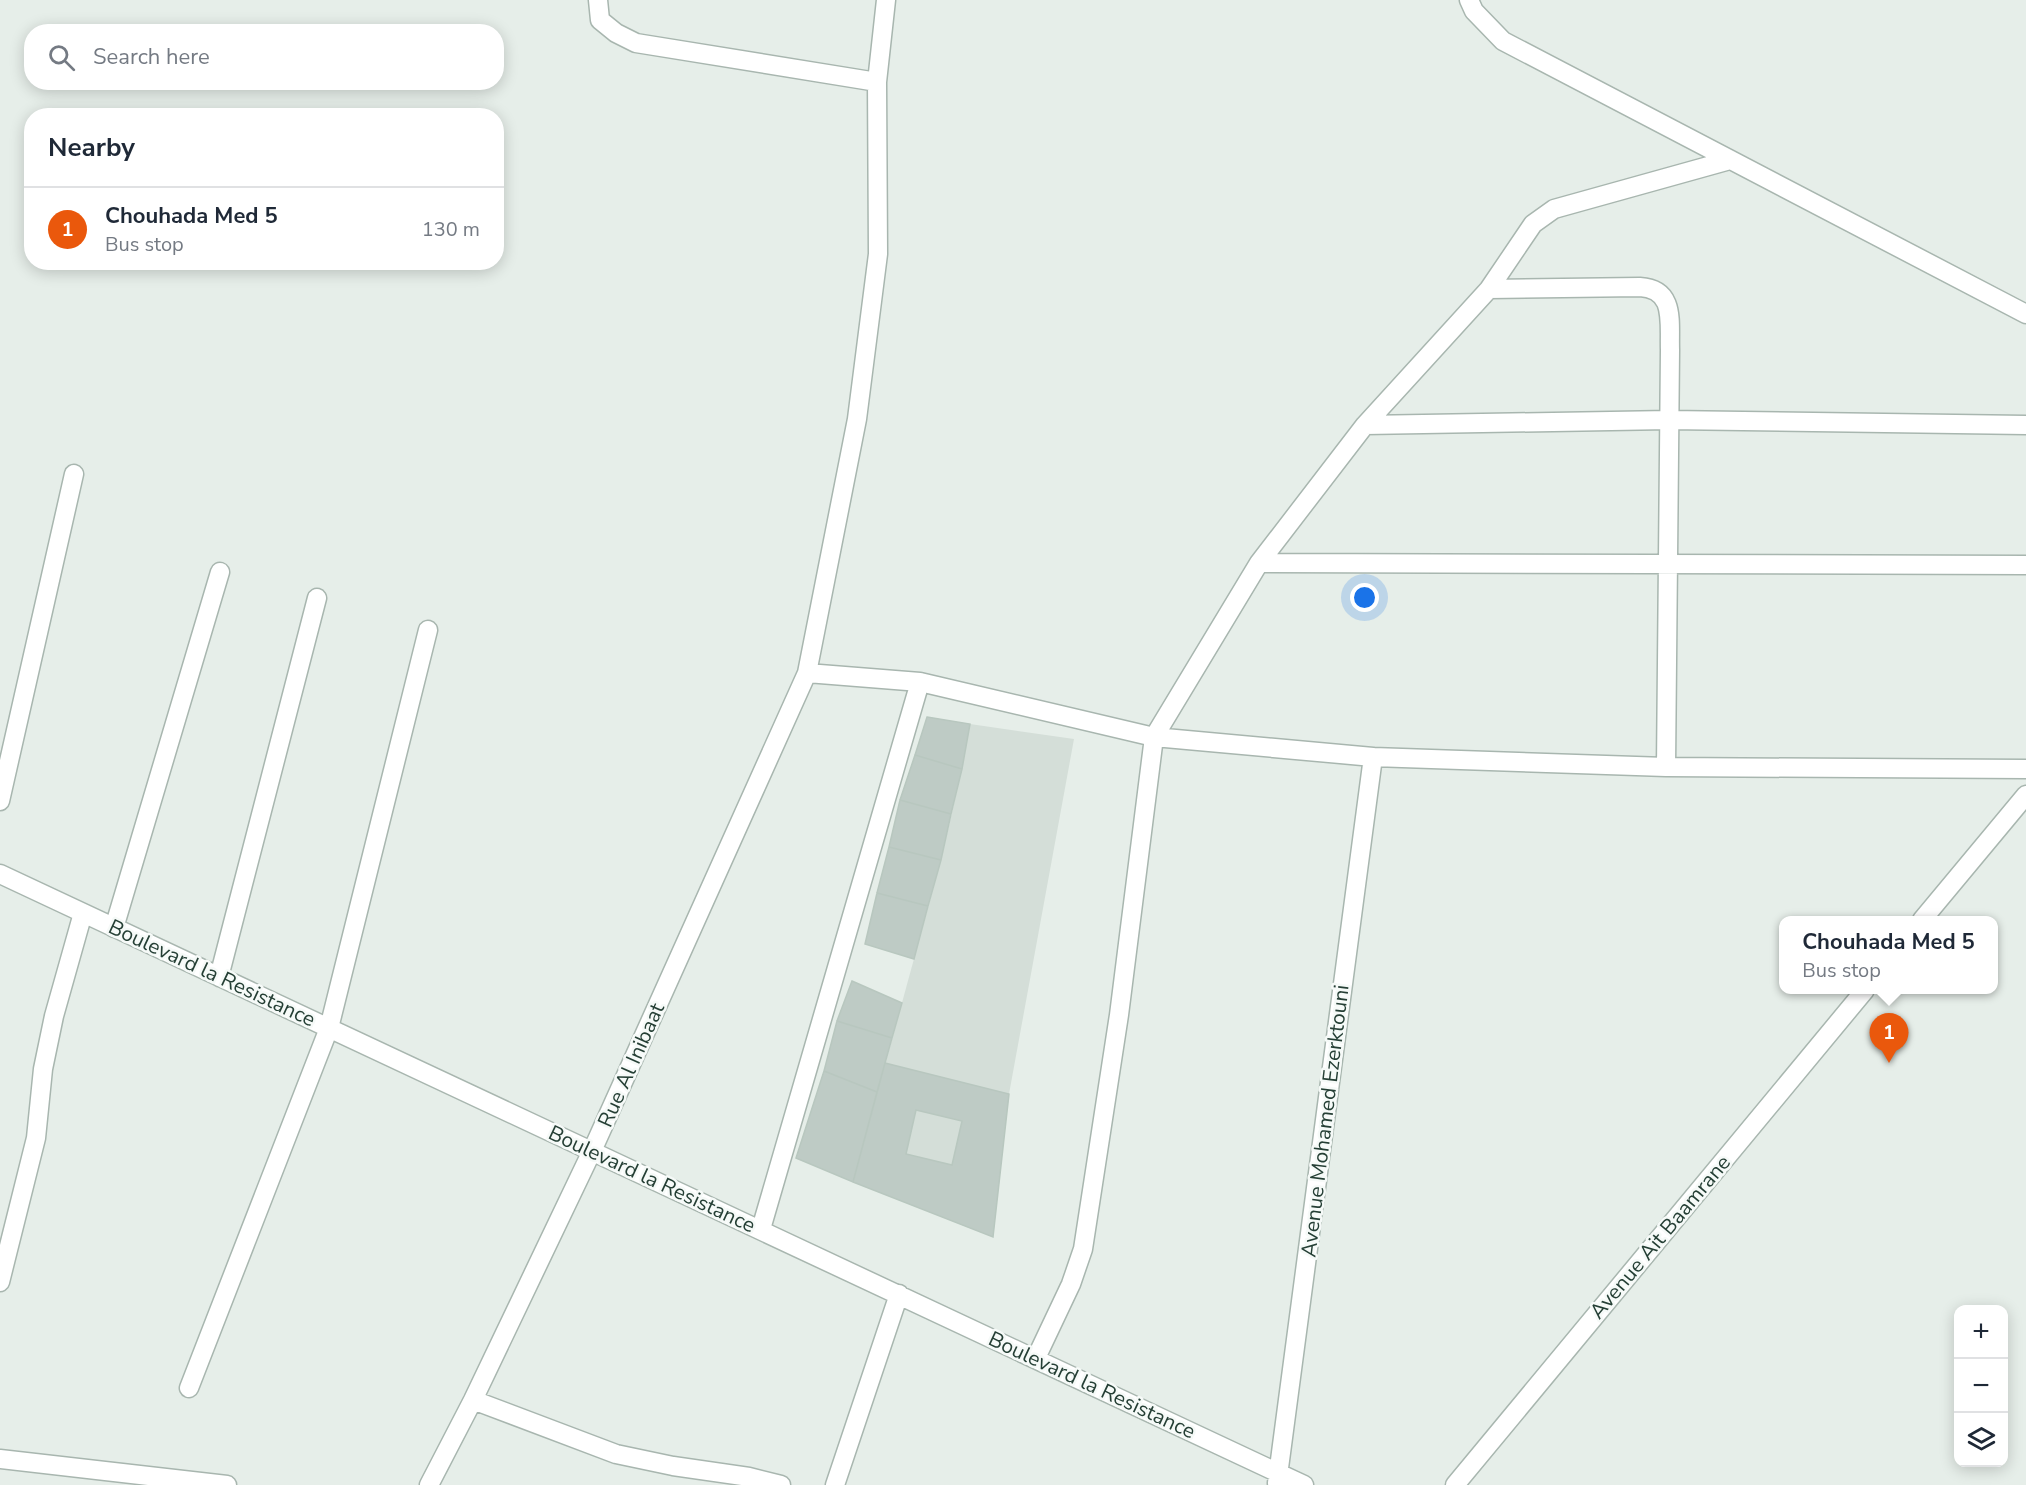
<!DOCTYPE html>
<meta charset="utf-8">
<style>
:root{--surface:#fff;--page:#f6f6f7;--text:#1f2937;--muted:#747a83;--line:#e0e1e3;--accent:#ea580c}
body{margin:0;font-family:"Nunito Sans",sans-serif;background:var(--page);color:var(--text)}
.controls{position:absolute;right:18px;bottom:18px;display:grid;overflow:hidden;border-radius:12px;box-shadow:0 3px 15px #0003}
.controls button{width:54px;height:54px;display:grid;place-items:center;padding:0;border:0;border-bottom:2px solid var(--line);background:var(--surface);color:var(--text);font:30px sans-serif}
.you{position:absolute;left:1365px;top:598px;width:21px;height:21px;margin:-15px;border:4px solid #fff;border-radius:50%;background:#1a73e8;box-shadow:0 0 0 9px #1a73e833}
.badge{display:grid;place-items:center;width:39px;height:39px;border-radius:50%;background:var(--accent);color:#fff;font-size:20px;font-weight:700}
.pin{position:absolute;translate:-50% -50px;filter:drop-shadow(0 2px 3px #0008)}
.pin::after{content:'';position:absolute;top:32px;width:21px;height:18px;background:inherit;clip-path:polygon(0 0,100% 0,50% 100%)}
.popup{position:absolute;left:1779px;top:916px;width:219px;height:78px;box-sizing:border-box;display:grid;place-content:center;border-radius:12px;background:var(--surface);filter:drop-shadow(0 2px 4px #0005);font-size:20px;white-space:nowrap;color:var(--muted)}
.popup b{font-size:22px;color:var(--text)}
.popup::after{content:'';position:absolute;left:50%;top:100%;margin-left:-12px;border:12px solid transparent;border-top-color:var(--surface)}
.list{margin:0;padding:0;list-style:none}
h2{display:flex;justify-content:space-between;align-items:center;height:78px;margin:0;padding:0 24px;font-size:26px}
h2 small{font-size:20px;font-weight:400;color:var(--muted)}
.list li{display:grid;grid-template-columns:39px 1fr auto;gap:18px;align-items:center;box-sizing:border-box;height:84px;padding:0 24px;border-top:2px solid var(--line)}
.list b{display:block;font-size:22px;white-space:nowrap}
.list p{margin:0;font-size:20px;white-space:nowrap;color:var(--muted)}
.list em{font-size:20px;font-style:normal;color:var(--muted)}
.icon{flex:none;width:33px;height:33px;fill:none;stroke:currentColor;stroke-width:2;stroke-linecap:round;stroke-linejoin:round}
.map{position:relative;flex:none;width:2026px;height:1485px;overflow:hidden}
.search{position:absolute;background:var(--surface);box-shadow:0 3px 15px #0003;left:24px;top:24px;width:480px;height:66px;display:flex;align-items:center;gap:15px;box-sizing:border-box;padding:0 21px;border-radius:24px;color:var(--muted);font-size:22px}
.panel{position:absolute;background:var(--surface);box-shadow:0 3px 15px #0003;left:24px;top:108px;width:480px;height:162px;border-radius:24px}
.map>svg:first-child{display:block}
.built{fill:#d4ded8}
.building{fill:#becbc5;stroke:#b8c7bf;stroke-width:1.5;fill-rule:evenodd}
.lines{fill:none;stroke-linecap:round;stroke-linejoin:round}
.minor-casing{stroke:#a8b6af;stroke-width:21}
.minor{stroke:#fff;stroke-width:18}
.labels{text-anchor:middle;stroke-width:5;stroke-linejoin:round;paint-order:stroke}
.street-label{font-size:21px;fill:#253f35;stroke:#f6faf8}
</style>
<div class="map">
<svg width="2026" height="1485" viewBox="0 0 2026 1485">
<rect width="100%" height="100%" fill="#e6eee9"/>
<path class="built" d="M970,724L1074,739L1009,1094L993,1237L853,1182L941,860L962,769Z"/>
<path class="building" d="M927,717L970,724L962,769L915,755Z
M915,755L962,769L951,814L900,800Z
M900,800L951,814L941,860L889,847Z
M889,847L941,860L928,906L877,893Z
M877,893L928,906L914,959L865,944Z
M852,981L902,1003L892,1038L837,1021Z
M837,1021L892,1038L877,1092L824,1071Z
M885,1063L1009,1094L993,1237L853,1182ZM916,1110L962,1121L952,1165L906,1154Z
M824,1071L877,1092L853,1182L796,1158Z"/>
<g class="lines">
<g class="minor-casing">
<path id="minor" d="M598,0L600,20L616,33L636,43L877,82
M1469,0L1474,11L1503,41L2026,314
M1489,289L1640,287C1676,289 1669,322 1670,350L1666,767
M1365,425L1669,420L2026,425
M1259,563L2026,565
M807,673L920,682L1154,737L1373,757L1666,767L2026,769
M0,801L74,474
M0,874L1304,1485
M1922,920L2026,795
M114,928L220,572
M219,977L317,598
M761,1229L920,682
M0,1282L36,1138L43,1069L54,1016L83,913
M1036,1358L1071,1284L1083,1249L1119,1015L1154,737L1259,563L1365,425L1489,289L1533,224L1554,209L1730,160
M189,1388L329,1028L428,630
M473,1400L616,1454L673,1466L749,1477L781,1485
M0,1459L227,1485
M1277,1483L1373,757
M429,1485L473,1400L592,1151L807,673L857,419L878,254L877,82L886,0
M835,1485L899,1294
M1455,1485L1865,990"/>
</g>
<use href="#minor" class="minor"/>
</g>
<g class="labels">
<g class="street-label">
<text transform="translate(212 973) rotate(25)" y="7">Boulevard la Resistance</text>
<text transform="translate(631 1065) rotate(-66)" y="7">Rue Al Inibaat</text>
<text transform="translate(1325 1121) rotate(-83)" y="7">Avenue Mohamed Ezerktouni</text>
<text transform="translate(652 1179) rotate(25)" y="7">Boulevard la Resistance</text>
<text transform="translate(1660 1237) rotate(-50)" y="7">Avenue Ait Baamrane</text>
<text transform="translate(1092 1385) rotate(25)" y="7">Boulevard la Resistance</text>
</g>
</g>
</svg>
<div class="controls">
<button>+</button>
<button>−</button>
<button><svg class="icon" aria-label="layers" viewBox="0 0 24 24"><path d="M12 4l9 5-9 5-9-5zM3 14l9 5 9-5"/></svg></button>
</div>
<div class="you"></div>
<div class="pin badge" style="left:1889px;top:1063px">1</div>
<div class="popup"><b>Chouhada Med 5</b>Bus stop</div>
<div class="search"><svg class="icon" aria-label="search" viewBox="0 0 24 24"><circle cx="10" cy="10" r="6"/><path d="M15 15l6 6"/></svg>Search here</div>
<section class="panel">
<h2>Nearby<small></small></h2>
<ul class="list">
<li><span class="badge">1</span><div><b>Chouhada Med 5</b><p>Bus stop</p></div><em>130 m</em></li>
</ul>
</section>
</div>
